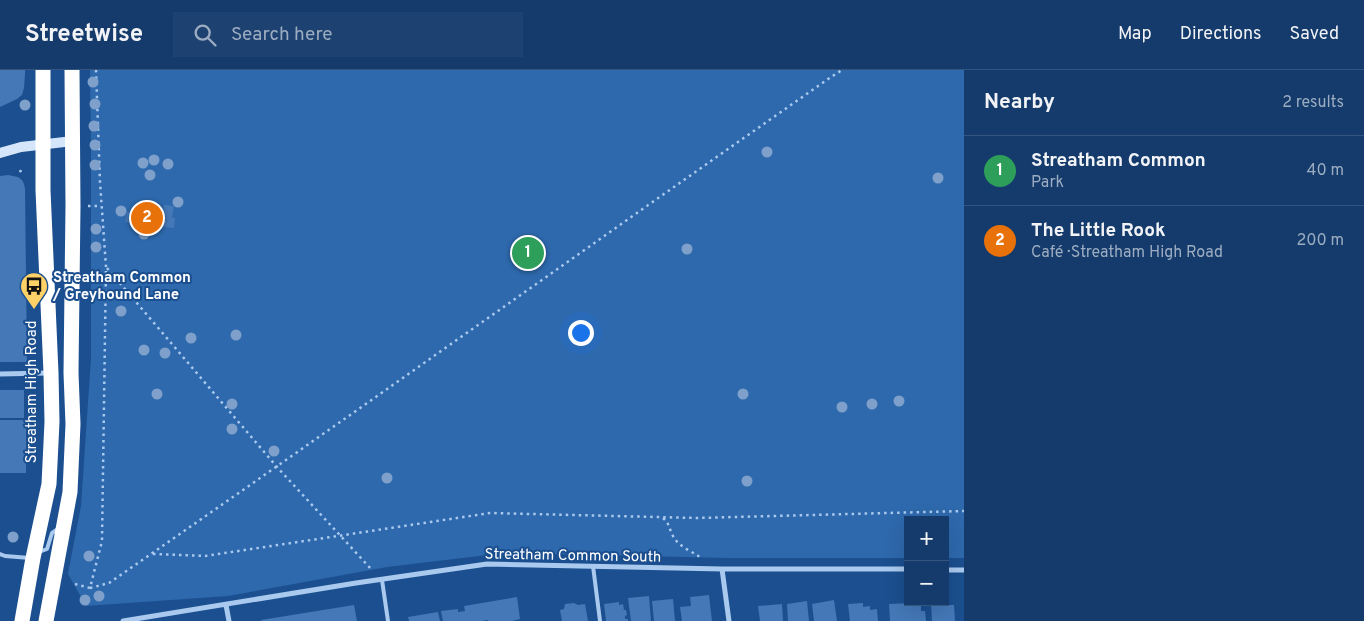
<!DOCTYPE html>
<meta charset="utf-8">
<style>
:root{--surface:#143b6b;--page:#1d4271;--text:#f1f3f6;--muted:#9dadc1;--line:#33557e;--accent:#8abfa5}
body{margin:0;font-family:Overpass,sans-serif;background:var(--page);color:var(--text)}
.controls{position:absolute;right:15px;bottom:15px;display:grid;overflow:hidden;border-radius:0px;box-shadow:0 5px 20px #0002}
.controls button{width:45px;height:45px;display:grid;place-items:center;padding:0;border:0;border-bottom:1px solid var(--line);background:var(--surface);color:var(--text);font:25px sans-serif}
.you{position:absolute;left:580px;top:262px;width:18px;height:18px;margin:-12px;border:4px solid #fff;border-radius:50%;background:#1a73e8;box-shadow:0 0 0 8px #1a73e833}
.badge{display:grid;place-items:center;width:32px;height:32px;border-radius:50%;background:var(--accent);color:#fff;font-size:16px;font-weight:700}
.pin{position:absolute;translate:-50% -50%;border:2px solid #fff;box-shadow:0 1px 5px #0006}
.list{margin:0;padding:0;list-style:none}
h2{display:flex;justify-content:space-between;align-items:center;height:65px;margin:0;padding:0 20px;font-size:21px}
h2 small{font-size:16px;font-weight:400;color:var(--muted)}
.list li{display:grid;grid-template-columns:32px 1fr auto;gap:15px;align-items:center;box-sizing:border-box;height:70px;padding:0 20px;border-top:1px solid var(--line)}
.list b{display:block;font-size:19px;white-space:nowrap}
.list p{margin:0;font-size:16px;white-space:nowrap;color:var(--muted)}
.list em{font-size:16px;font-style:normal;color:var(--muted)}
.icon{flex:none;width:28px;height:28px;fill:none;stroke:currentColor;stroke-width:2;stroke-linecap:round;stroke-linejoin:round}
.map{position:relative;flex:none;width:964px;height:551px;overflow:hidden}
header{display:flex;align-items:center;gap:30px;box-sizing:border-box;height:70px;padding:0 25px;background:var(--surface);border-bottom:1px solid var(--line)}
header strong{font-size:24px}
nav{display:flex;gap:28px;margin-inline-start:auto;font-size:18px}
.search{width:350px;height:45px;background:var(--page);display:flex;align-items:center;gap:12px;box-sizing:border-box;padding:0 18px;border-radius:0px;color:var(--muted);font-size:19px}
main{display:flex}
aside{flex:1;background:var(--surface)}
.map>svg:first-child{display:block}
.green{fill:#2e69ad}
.building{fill:#4478b7}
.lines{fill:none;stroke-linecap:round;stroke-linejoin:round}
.path{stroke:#a9c9ee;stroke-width:2.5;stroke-dasharray:2.5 4;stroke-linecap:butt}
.lane{stroke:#a9c9ee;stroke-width:4}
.street{stroke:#a9c9ee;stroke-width:5}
.secondary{stroke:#d6e6fa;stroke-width:10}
.highway{stroke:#fff;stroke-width:15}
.tree{fill:#7ea0ca}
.labels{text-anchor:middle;stroke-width:4;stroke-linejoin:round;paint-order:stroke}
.poi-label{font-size:15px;font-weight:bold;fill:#fff;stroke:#1b4f8f;text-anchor:start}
.street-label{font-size:15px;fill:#fff;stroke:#1b4f8f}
</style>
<header>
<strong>Streetwise</strong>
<div class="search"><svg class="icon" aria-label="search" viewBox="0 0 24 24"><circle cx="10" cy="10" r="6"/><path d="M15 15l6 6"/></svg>Search here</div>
<nav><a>Map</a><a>Directions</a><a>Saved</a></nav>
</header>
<main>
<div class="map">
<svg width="964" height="551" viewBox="0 0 964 551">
<rect width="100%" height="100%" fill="#1b4f8f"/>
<path class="green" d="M90,0H964V488H945V450H908V488H727L504,483L387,497L228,526L86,536L68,504L81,436L91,288V79Z"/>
<path class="building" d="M0,0H25V4L24,18L22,25L17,29L0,37Z
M8,105L18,107L22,110L24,114L25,119L27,292H0V106Z
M164,135L174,136L172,148H175L174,158L156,156L158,146L162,147Z
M127,142L155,146L154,156L125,152Z
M0,320H24V348H0Z
M0,350H26V403H0Z
M709,525L712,551H682L680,537L691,536L690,527Z
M649,526L651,551H631L628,528Z
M517,527L520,549L512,551H488V550L482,551H443L441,541L458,539V542L465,541L464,536Z
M673,529L675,551H654L652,531Z
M834,530L837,551H814L812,534Z
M807,531L809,551H788L787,534Z
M619,532V535L623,534L624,540H626L627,545L625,546V549H628V551H606L604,534Z
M574,533L578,535L585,534L588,551H562L560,540L564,539L565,534Z
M863,533V537L870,536V540L877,539L878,551H850L848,534Z
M912,533L913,536H921V541H925L926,551H890L889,534Z
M944,533V535H954L955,551H932L931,534Z
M782,534L783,551H760L758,536Z
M354,535L357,551H261V550Z
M438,542L440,551H409L408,547Z"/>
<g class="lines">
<path class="path" d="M20,100L22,105
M88,136H101
M107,198L277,397L372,500
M663,448C670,454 669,459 673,466C678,476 691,481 700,487
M153,484L205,486L490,443L697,448L964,441
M75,514L90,518L102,471L106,197L100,112L96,0
M90,518L109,513C351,346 590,175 831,7L842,0"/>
<path class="lane" d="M39,482L47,479L52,463L58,459
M0,484L5,486L30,488
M593,496L600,551
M382,510L388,551"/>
<path class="street" d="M0,304L49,303
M722,499L729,551
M945,500H964
M226,535L229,551
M123,551L356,513L487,494L722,499H908"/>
<path class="secondary" d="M0,83L21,77L73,71"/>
<path class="highway" d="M22,551L33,488L49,414L52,352L51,303L43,120V0
M46,551L70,422L73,354L71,303L73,136L72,0"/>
</g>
<g class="tree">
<circle cx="93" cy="12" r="5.5"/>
<circle cx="95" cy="34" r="5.5"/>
<circle cx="25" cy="35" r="5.5"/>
<circle cx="94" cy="56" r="5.5"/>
<circle cx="95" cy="75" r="5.5"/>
<circle cx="767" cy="82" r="5.5"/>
<circle cx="154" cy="90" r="5.5"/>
<circle cx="143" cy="93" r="5.5"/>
<circle cx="168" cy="94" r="5.5"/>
<circle cx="95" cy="95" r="5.5"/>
<circle cx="150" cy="105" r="5.5"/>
<circle cx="938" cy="108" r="5.5"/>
<circle cx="178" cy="132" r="5.5"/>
<circle cx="121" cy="141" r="5.5"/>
<circle cx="96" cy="159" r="5.5"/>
<circle cx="144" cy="164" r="5.5"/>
<circle cx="96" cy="177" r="5.5"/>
<circle cx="687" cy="179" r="5.5"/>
<circle cx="121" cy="241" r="5.5"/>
<circle cx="236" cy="265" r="5.5"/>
<circle cx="191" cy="268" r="5.5"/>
<circle cx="144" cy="280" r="5.5"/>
<circle cx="165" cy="283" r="5.5"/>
<circle cx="157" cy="324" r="5.5"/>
<circle cx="743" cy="324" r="5.5"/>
<circle cx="899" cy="331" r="5.5"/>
<circle cx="232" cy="334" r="5.5"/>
<circle cx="872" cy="334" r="5.5"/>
<circle cx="842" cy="337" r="5.5"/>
<circle cx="232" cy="359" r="5.5"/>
<circle cx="274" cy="381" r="5.5"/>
<circle cx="387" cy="408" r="5.5"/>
<circle cx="747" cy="411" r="5.5"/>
<circle cx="13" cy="467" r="5.5"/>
<circle cx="89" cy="486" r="5.5"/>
<circle cx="99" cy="526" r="5.5"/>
<circle cx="85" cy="530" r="5.5"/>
</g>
<defs>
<g id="bus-pin" transform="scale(1.4375)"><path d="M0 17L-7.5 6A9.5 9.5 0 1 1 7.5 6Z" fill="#ffd166" stroke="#1b4f8f"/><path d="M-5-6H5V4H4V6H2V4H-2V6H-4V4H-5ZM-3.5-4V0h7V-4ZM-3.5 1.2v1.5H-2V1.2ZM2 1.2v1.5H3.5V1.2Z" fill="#111"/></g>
</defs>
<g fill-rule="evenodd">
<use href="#bus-pin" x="34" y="216"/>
</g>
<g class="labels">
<g class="poi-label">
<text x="53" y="212">Streatham Common<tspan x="53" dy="17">/ Greyhound Lane</tspan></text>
</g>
<g class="street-label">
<text transform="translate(31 322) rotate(-90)" y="5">Streatham High Road</text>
<text transform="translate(573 485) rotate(1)" y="5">Streatham Common South</text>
</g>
</g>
</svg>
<div class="controls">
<button>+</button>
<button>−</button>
</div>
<div class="you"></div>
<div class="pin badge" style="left:528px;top:183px;background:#2e9e5b">1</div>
<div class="pin badge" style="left:147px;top:148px;background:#e8710a">2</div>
</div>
<aside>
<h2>Nearby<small>2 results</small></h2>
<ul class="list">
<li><span class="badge" style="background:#2e9e5b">1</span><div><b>Streatham Common</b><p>Park</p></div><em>40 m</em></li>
<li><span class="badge" style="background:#e8710a">2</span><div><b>The Little Rook</b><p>Café · Streatham High Road</p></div><em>200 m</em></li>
</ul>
</aside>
</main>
